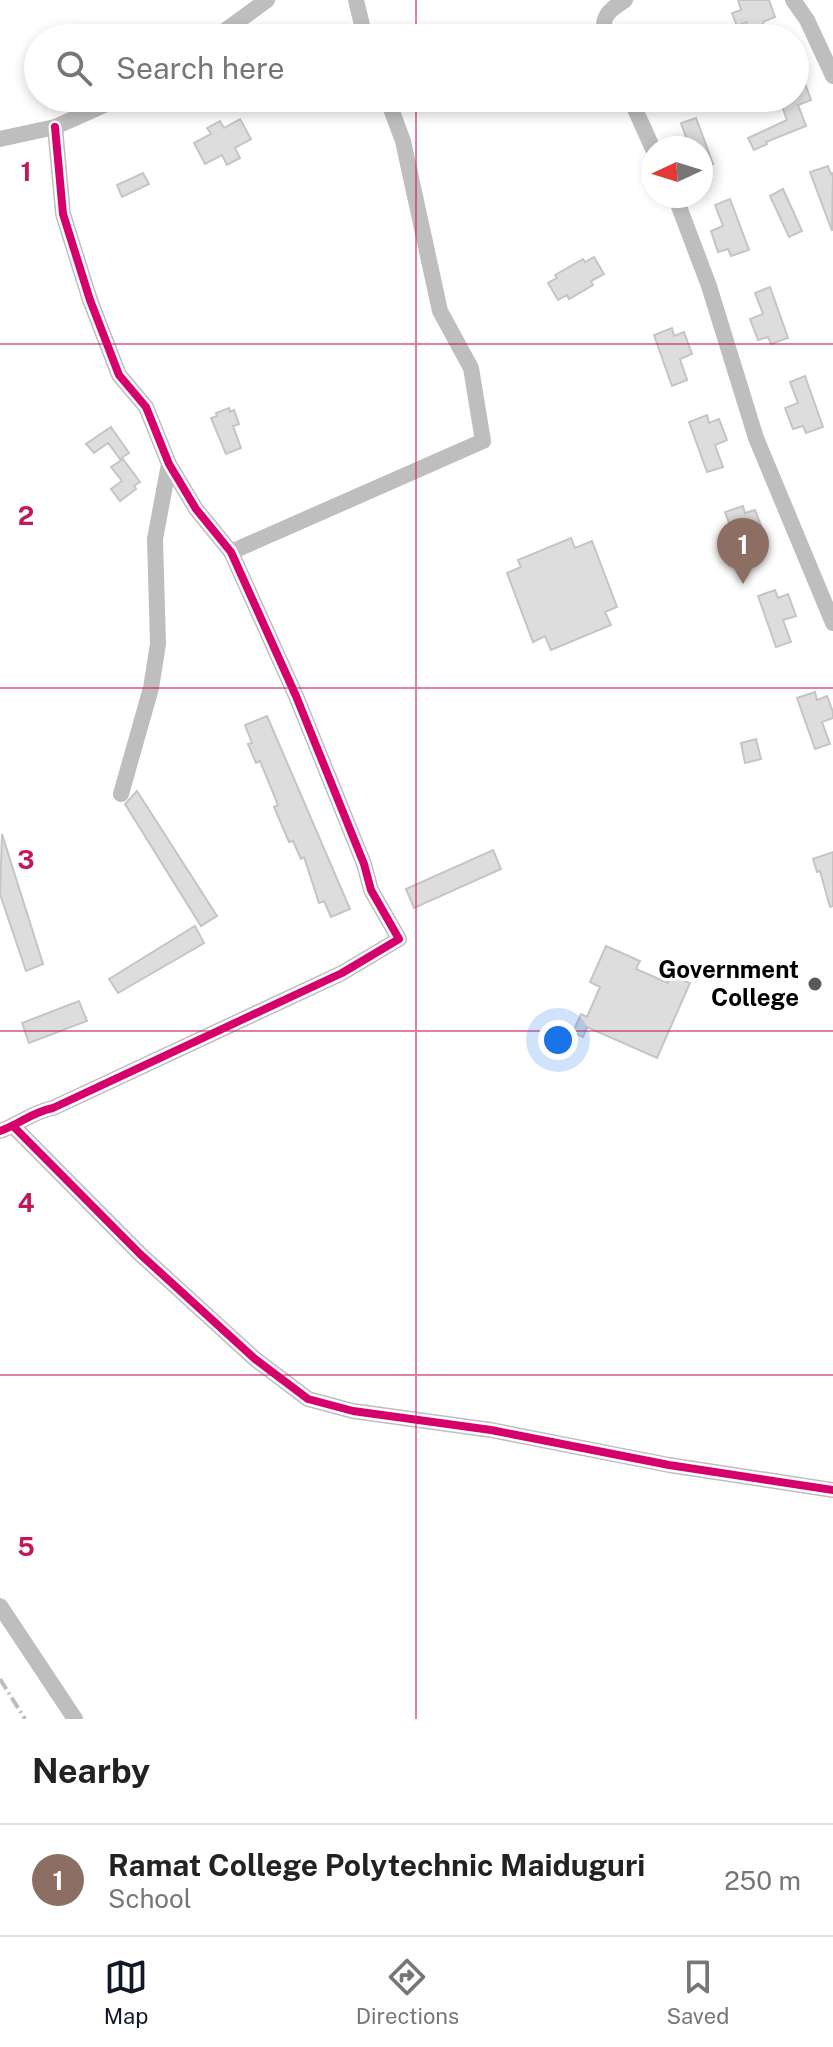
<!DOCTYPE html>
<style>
:root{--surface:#fff;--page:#f2f2f2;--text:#222;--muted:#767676;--line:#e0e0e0;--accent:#111827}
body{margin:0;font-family:"Public Sans",sans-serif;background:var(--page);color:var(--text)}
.compass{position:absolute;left:641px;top:136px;width:72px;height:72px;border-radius:50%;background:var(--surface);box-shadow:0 4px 12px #0003;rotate:266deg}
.you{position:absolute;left:558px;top:1040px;width:28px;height:28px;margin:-20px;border:6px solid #fff;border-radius:50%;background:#1a73e8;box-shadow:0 0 0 12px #1a73e833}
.badge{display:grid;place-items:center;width:52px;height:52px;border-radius:50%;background:var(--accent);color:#fff;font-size:26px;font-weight:700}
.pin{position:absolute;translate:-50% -66px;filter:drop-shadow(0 2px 4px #0008)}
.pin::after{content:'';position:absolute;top:42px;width:28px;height:24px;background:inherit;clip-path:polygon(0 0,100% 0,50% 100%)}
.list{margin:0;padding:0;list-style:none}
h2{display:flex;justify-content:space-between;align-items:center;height:104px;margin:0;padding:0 32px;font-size:34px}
h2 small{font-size:26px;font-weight:400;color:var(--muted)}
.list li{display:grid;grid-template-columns:52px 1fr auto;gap:24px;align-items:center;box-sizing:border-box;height:112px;padding:0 32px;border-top:2px solid var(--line)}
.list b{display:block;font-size:30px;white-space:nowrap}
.list p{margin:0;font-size:26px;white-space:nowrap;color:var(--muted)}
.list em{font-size:26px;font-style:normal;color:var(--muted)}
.icon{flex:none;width:44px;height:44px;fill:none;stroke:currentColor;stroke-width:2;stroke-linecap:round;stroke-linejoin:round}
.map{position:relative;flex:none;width:833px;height:1719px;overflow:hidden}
.search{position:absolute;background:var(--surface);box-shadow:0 4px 12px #0003;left:24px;right:24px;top:24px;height:88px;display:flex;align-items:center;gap:20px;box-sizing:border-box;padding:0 28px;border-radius:44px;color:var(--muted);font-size:30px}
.sheet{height:216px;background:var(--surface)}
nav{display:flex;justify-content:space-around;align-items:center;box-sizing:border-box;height:112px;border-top:2px solid var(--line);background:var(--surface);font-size:22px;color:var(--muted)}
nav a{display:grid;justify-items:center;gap:4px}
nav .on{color:var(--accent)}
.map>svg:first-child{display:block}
.building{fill:#ddd;stroke:#c5c5c5;stroke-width:2}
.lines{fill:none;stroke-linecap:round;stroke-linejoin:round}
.minor{stroke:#bebebe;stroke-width:16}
.rail{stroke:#bdbdbd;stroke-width:4;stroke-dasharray:12 4 2 4;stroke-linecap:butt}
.cycleway-casing{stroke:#fff;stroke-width:13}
.cycleway{stroke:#d6006c;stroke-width:8}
.grid{fill:none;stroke:#c2185b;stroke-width:2;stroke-opacity:0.55}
.poi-dot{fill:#595959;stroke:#fff;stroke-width:3}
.labels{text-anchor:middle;stroke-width:6;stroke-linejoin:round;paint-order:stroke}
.poi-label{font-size:24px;font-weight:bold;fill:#000;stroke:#fff;text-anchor:end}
.grid-label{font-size:26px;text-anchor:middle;font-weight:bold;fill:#c2185b;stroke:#fff;stroke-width:6;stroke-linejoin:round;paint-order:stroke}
</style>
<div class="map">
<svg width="833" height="1719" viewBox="0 0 833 1719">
<rect width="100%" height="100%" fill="#fff"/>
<path class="building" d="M738,0H769L775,17L763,22L768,38H752L746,22L737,26L732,13L741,10Z
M803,78L811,100L798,105L806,126L766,142L767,144L754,150L748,138L787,120L779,98H795V81Z
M696,118L713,164L701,169V148H690L681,123Z
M240,119L251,139L235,148L240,158L227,165L222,155L205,164L194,143L211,134L207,128L220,121L224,128Z
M828,166L831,174L833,173L832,231L810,172Z
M143,173L149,184L122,197L117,185Z
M783,189L802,231L789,237L770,196Z
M730,199L749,250L731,256L728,249L718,252L711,231L723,226L715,205Z
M594,257L604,274L591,281L593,285L569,299L567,295L558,300L548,283L557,278L555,275L583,259L585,262Z
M770,287L788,338L771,344L768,337L758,340L750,319L763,314L755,293Z
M672,328L674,336L684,332L692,354L680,359L687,380L672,386L654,335Z
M805,376L823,427L806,433L803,426L793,429L785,408L798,403L790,382Z
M229,408L230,412L234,410L239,424L233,426L241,448L226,454L211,418L217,416L216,413Z
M707,415L709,423L719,419L727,440L715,445L723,467L707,472L689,422Z
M111,427L129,453L120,459L108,443L94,453L86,444Z
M123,459L140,482L134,486L136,489L120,501L111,489L122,481L111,467Z
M743,506L745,513L755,510L763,531L750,536L758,557L744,563L725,512Z
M571,538L575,548L592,541L617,607L605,612L611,625L551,650L545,636L533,642L507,573L521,567L518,560Z
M775,590L778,598L788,594L796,616L783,620L791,642L776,647L758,596Z
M815,692L817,700L827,696L833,712V718L822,722L830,744L815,749L797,698Z
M267,716L350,909L331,917L324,901L319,903L304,857L301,859L293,841L289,842L274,807L278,805L260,761L256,763L248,744L252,743L245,725Z
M756,739L761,759L745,763L741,743Z
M137,791L217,916L201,926L125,804Z
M2,834L43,964L26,971L0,894Z
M493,850L501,869L414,908L406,889Z
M833,852V906L830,907L820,871L817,872L813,859Z
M195,926L204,943L118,993L109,979Z
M606,946L640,961L636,969L668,983L671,975L690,983L657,1058L587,1027L583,1037L573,1032L581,1014L587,1017L600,987L590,982Z
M79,1001L87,1021L29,1043L22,1023Z"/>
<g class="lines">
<path class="minor" d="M356,0L365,38
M793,0L807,20L833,76
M215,38L267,0
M604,38C602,15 607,12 625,0
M630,98L653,149
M0,139L55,127L120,98
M675,196L709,286L756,438L833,623
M231,552L483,441L471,368L440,311L403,141L387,98
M121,794L151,688L158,644L155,539L169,464
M13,1126L140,1254L255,1359L308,1399L353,1411L491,1430L669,1465L833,1490
M0,1131C20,1124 32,1112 53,1108L342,973L399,939L371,890L364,864L296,696L231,552L196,509L169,464L146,407L119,375L90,300L63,214L55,127
M0,1606L75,1719"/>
<path class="rail" d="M0,1679L25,1719"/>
<g class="cycleway-casing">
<path id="cycleway" d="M13,1126L140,1254L255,1359L308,1399L353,1411L491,1430L669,1465L833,1490
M0,1131C20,1124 32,1112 53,1108L342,973L399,939L371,890L364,864L296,696L231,552L196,509L169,464L146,407L119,375L90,300L63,214L55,127"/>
</g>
<use href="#cycleway" class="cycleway"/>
</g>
<path class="grid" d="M416,0V38M416,98V1719M0,344H833M0,688H833M0,1031H833M0,1375H833"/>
<circle class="poi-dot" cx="815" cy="984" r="8"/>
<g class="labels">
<g class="poi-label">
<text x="799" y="978">Government<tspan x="799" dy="28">College</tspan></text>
</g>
</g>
<g class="grid-label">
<text x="26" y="181">1</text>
<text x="26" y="525">2</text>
<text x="26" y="869">3</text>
<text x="26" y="1212">4</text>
<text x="26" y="1556">5</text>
</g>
</svg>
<svg class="compass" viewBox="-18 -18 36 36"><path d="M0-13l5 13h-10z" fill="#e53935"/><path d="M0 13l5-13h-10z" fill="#767676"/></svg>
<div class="you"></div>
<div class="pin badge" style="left:743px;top:584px;background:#8d6e63">1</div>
<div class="search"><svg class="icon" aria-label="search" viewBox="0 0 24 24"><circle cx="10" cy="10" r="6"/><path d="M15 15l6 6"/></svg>Search here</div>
</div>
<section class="sheet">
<h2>Nearby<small></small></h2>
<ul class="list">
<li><span class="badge" style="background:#8d6e63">1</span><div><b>Ramat College Polytechnic Maiduguri</b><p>School</p></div><em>250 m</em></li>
</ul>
</section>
<nav>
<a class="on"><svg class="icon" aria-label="map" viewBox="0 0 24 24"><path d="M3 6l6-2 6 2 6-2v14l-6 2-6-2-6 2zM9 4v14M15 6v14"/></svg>Map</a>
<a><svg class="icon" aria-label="directions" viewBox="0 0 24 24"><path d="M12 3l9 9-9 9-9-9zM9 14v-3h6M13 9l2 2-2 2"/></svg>Directions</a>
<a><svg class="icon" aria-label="saved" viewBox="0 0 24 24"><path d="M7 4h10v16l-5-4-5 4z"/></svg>Saved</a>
</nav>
